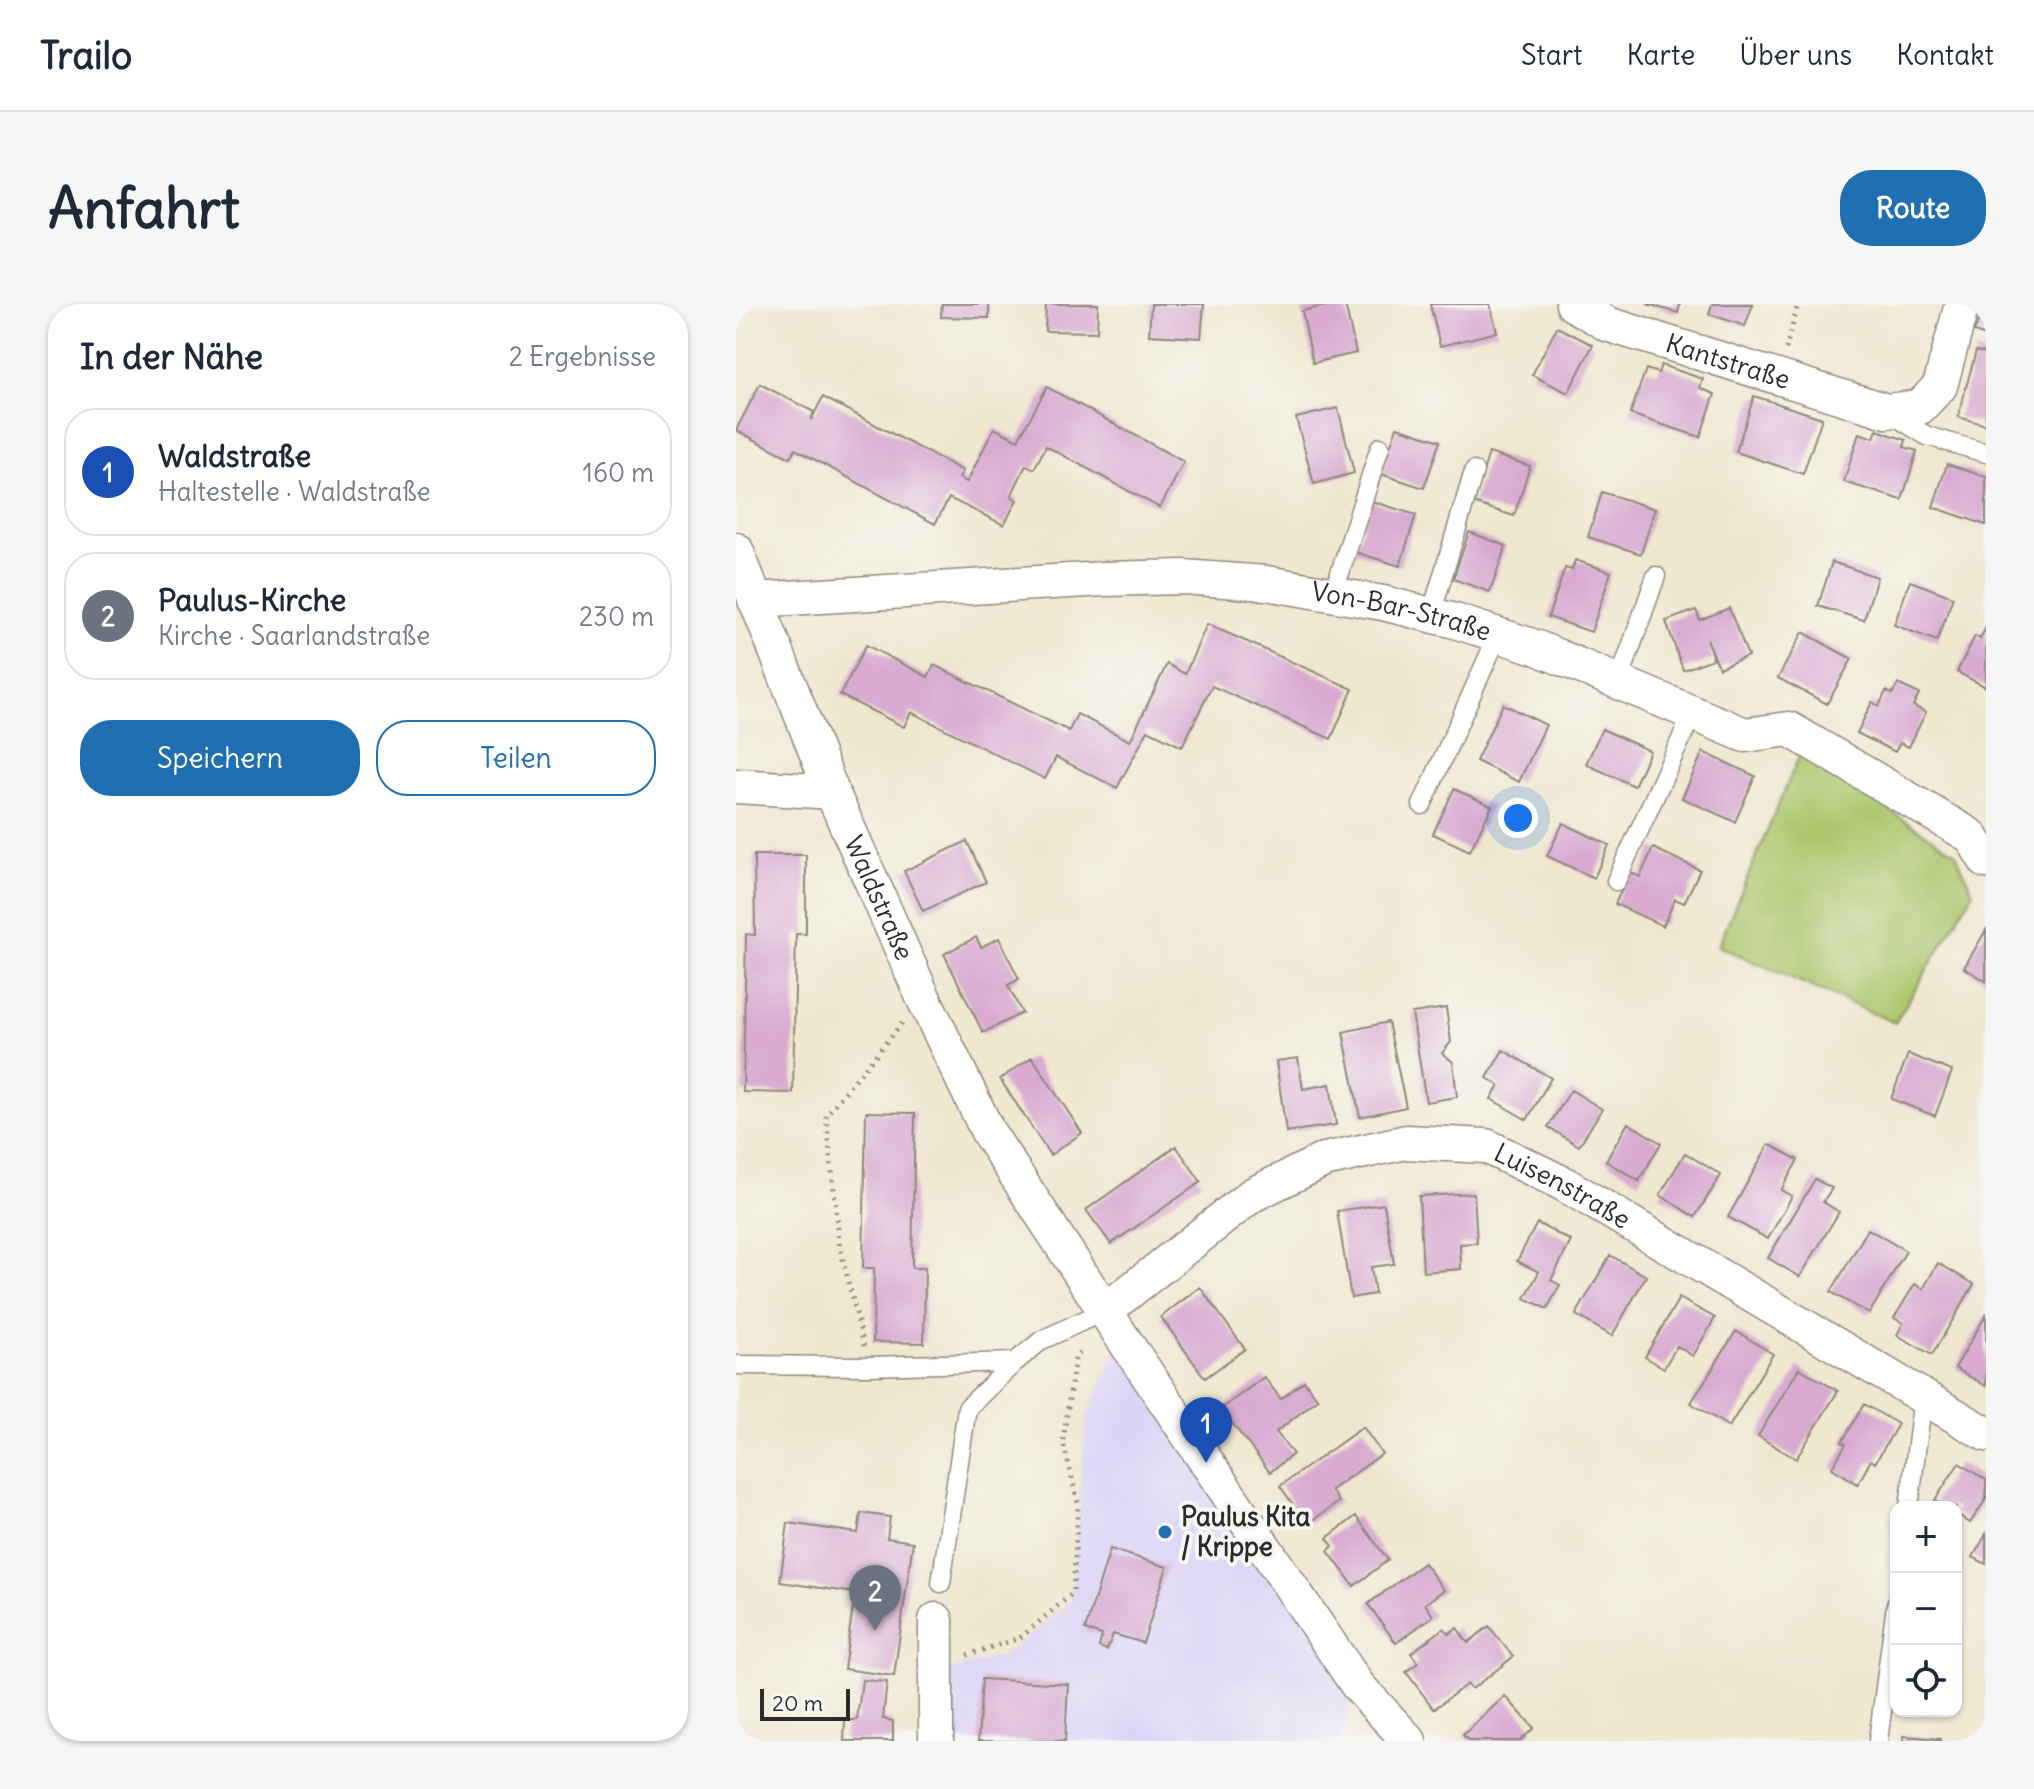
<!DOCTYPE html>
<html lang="de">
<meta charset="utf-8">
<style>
:root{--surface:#fff;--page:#f6f6f7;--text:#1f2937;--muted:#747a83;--line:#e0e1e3;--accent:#1f6fb2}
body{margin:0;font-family:Delius,sans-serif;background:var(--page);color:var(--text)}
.controls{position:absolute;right:24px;bottom:24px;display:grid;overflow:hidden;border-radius:16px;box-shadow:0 2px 6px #0004}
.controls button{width:72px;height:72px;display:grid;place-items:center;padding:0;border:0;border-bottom:2px solid var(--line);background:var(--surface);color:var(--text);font:40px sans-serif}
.scale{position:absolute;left:24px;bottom:20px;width:90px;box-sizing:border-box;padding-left:8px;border:4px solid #2b2b2b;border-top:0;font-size:22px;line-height:28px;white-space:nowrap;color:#2b2b2b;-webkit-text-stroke:6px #f6f6f2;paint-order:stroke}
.you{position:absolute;left:782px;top:514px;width:28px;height:28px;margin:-20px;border:6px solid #fff;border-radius:50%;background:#1a73e8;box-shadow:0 0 0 12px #1a73e833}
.badge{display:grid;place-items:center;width:52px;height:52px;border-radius:50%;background:var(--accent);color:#fff;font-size:26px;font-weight:700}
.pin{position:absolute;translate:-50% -66px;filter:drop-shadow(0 2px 4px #0008)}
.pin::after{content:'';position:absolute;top:42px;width:28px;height:24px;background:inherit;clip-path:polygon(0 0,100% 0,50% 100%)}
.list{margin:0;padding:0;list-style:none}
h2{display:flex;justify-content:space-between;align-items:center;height:104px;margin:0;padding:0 32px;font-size:34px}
h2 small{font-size:26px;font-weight:400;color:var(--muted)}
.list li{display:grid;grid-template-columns:52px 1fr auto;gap:24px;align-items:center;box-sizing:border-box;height:128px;margin:0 16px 16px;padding:0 16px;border:2px solid var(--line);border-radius:32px}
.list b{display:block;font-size:30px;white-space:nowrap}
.list p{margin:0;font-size:26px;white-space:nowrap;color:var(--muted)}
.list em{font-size:26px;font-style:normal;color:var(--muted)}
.actions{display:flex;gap:16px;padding:24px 32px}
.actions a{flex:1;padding:18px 0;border:2px solid var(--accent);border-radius:32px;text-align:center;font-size:28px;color:var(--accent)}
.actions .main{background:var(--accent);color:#fff}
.icon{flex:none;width:44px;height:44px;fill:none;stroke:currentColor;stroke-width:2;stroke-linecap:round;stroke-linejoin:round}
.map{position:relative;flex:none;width:1250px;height:1437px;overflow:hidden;border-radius:32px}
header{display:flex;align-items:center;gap:48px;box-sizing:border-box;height:112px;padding:0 40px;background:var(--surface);border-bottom:2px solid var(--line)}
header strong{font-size:38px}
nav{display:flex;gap:44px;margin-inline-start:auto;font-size:28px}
.intro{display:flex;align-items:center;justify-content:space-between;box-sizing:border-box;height:192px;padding:0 48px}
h1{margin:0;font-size:56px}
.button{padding:20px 36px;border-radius:32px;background:var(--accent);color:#fff;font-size:28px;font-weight:700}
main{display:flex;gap:48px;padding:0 48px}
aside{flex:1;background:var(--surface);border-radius:32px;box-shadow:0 2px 6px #0004}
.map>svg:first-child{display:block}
.built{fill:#ddd5f6}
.green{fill:#adc76d;stroke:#6c794c;stroke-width:2}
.building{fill:#d9abd1}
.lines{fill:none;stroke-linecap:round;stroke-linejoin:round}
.service-casing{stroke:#8e897d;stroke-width:21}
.minor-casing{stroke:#8e897d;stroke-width:37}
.path{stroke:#8e897d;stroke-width:5;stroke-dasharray:2 6;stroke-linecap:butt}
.service{stroke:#fff;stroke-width:18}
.minor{stroke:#fff;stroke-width:34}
.poi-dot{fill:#1f6fb2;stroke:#f6f6f2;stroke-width:3}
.labels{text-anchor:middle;stroke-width:8;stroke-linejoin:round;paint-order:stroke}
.street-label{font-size:26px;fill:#2b2b2b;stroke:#f6f6f2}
.poi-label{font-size:26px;font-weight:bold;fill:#2b2b2b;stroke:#f6f6f2;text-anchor:start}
</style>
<header>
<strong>Trailo</strong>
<nav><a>Start</a><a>Karte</a><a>Über uns</a><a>Kontakt</a></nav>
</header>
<div class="intro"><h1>Anfahrt</h1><a class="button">Route</a></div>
<main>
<aside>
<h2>In der Nähe<small>2 Ergebnisse</small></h2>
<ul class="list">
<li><span class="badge" style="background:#1a4fb4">1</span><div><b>Waldstraße</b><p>Haltestelle · Waldstraße</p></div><em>160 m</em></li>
<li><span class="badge" style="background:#6b7280">2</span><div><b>Paulus-Kirche</b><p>Kirche · Saarlandstraße</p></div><em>230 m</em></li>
</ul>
<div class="actions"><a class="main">Speichern</a><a>Teilen</a></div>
</aside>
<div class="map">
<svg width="1250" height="1437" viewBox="0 0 1250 1437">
<rect width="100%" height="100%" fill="#f6f6f2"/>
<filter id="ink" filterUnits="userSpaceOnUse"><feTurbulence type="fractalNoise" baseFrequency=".0125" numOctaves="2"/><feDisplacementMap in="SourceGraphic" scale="16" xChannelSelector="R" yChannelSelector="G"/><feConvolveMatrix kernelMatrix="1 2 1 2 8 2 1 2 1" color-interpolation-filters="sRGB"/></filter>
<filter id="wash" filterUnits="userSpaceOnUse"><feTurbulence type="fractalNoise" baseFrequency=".006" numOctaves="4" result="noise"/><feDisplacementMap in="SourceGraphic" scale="32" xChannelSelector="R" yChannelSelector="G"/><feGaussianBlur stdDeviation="1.8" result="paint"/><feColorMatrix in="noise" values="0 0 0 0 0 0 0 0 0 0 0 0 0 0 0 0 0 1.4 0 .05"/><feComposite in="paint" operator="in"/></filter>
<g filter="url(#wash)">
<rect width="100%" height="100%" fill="#f0e7cf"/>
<path class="built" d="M386,1033L622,1382L605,1437H199L198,1370L267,1352L335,1298L350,1114Z"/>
<path class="green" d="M1064,450L1220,549L1237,589L1159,719L982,642Z"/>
<g id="blocks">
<path class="building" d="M206,0H253V14L205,13Z
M310,0H362L361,28L309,27Z
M415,0H468L465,34L413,31Z
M597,0H609L620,49L577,59L566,7Z
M694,0H754L761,28L704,42Z
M911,0H944L942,9Z
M976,0H1017L1009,22L973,10Z
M1249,0H1250V32L1238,28Z
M821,23L857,41L832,89L796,71Z
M1240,47L1250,49V121L1222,113Z
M925,61L967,75L964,84L979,90L964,133L894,110L910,65L922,69Z
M24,80L78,108L75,116L87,93L227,167L223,174L231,178L258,124L282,136L311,83L448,158L424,204L310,142L298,165L290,161L275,192L281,196L268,221L213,194L199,220L59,145L54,154L0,126Z
M1018,92L1086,114L1067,170L1000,148Z
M602,104L618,169L578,180L560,114Z
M661,123L704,137L688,184L645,170Z
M1141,126L1170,136L1168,143L1181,147L1166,196L1108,178L1123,129L1138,134Z
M753,149L794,162L778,212L737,199Z
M1211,160L1250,173V221L1197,203Z
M866,188L919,205L905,250L852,233Z
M635,197L680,211L664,262L619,248Z
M733,228L770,242L754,288L717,275Z
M839,256L875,268L855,328L812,313L829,264L836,266Z
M1096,258L1141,273L1128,316L1082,302Z
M1174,277L1217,293L1201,337L1158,321Z
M993,304L1012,352L983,364L971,335L977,355L947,366L930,317L960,306L964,316Z
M471,320L617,385L595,435L476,382L446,443L412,426L381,484L320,453L309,475L175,408L168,423L104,391L130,341L192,373L198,361L333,427L341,410L394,437L431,360L449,370Z
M1250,323V383L1221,368L1239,332L1244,335Z
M1067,328L1116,355L1091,400L1042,374Z
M1162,380L1183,390L1177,402L1190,408L1173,443L1164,439L1159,448L1121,429L1136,398L1143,402L1150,387L1156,390Z
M767,400L810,421L783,478L740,457Z
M866,425L914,447L898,482L850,460Z
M967,448L1019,472L999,518L946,494Z
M718,485L756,502L734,547L697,530Z
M827,519L873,541L858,574L811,552Z
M231,537L250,578L187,607L168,567Z
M917,544L964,566L948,599L939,595L927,622L879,600L894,568L904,573Z
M18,551H70V630H60L57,789L7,788L10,630L19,631Z
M1250,626V677L1228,664Z
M240,633L245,643L263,634L283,675L272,681L286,709L247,729L208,650Z
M710,704L715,738L706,749L717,758L721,793L690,798L676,709Z
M652,718L670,803L624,813L607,728Z
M767,746L815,774L791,816L755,795L763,781L751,774Z
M1172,750L1216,767L1199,812L1155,795Z
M296,753L346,829L314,851L264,775Z
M562,754L567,785L594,780L600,821L550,828L540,757Z
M835,786L866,805L843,842L812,823Z
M130,808L179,809L176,964H189L188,1039L137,1038L138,964H127Z
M892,819L925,839L903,877L870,857Z
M1033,840L1062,856L1045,886L1056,892L1032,935L992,913Z
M440,842L465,878L375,940L350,906Z
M949,849L985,871L959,913L924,891Z
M1079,875L1096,884L1087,898L1103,908L1064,973L1032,954Z
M738,889L741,939L724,940L725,965L687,968L683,892Z
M648,900L658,960L635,963L639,990L615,994L601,907Z
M801,919L835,937L815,976L824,981L811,1005L789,994L803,968L781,957Z
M1132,925L1170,947L1133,1010L1095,988Z
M874,951L910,972L876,1032L840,1011Z
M1202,959L1238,980L1196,1051L1161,1031L1167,1019L1158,1014L1179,980L1187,985Z
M464,983L509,1045L469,1074L425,1013Z
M943,994L979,1014L957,1052L941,1042L928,1064L909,1053Z
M1250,1011V1082L1219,1064Z
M1000,1027L1037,1050L993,1123L955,1099Z
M1063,1064L1102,1087L1060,1155L1022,1132Z
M528,1073L545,1095L568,1077L582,1095L540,1128L557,1150L534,1168L485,1105Z
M1128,1100L1162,1120L1139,1159L1135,1156L1122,1180L1096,1164L1110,1140L1106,1138Z
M627,1123L646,1150L595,1186L603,1198L571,1220L544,1182Z
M1223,1159L1250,1176V1195L1234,1219L1220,1209V1203H1210L1199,1196Z
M125,1209L154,1213L151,1234L177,1238L158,1372L108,1365L119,1289L44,1278L52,1219L122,1229Z
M620,1212L652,1256L618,1282L592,1247L597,1242L591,1234Z
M1250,1230V1260L1237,1253Z
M374,1245L431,1263L407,1339L377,1330L371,1346L363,1343L366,1331L349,1326Z
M688,1259L708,1286L689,1300L697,1312L660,1339L632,1300Z
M753,1322L777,1353L736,1385L731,1380L698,1405L670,1368L682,1359L675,1349L708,1324L713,1330L721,1324L732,1339Z
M246,1375L332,1380L329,1437H242Z
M126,1376L151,1378L147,1415L157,1417V1437H108L109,1416H121Z
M769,1392L798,1424L784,1437H733L727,1431Z
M1167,1432L1205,1435V1437H1167Z"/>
</g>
</g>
<g filter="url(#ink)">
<use href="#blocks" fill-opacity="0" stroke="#8e897d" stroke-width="2"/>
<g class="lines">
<g class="service-casing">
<path id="service" d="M1154,109L1191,132L1250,149
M597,291L644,143
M695,311L738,167
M883,377L920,272
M686,501L762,331
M880,577L957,409
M0,1061L133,1062L279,1058
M1173,1203L1187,1093
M205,1279L231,1104L279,1058L306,1036L370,1006
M1142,1437L1160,1301"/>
</g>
<g class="minor-casing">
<g id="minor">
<path id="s1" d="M837,0L871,20L1151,107L1184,103L1204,82L1226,0"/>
<path id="s2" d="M0,246L96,488L187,693L252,828L386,1033L622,1382L673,1437"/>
<path id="s3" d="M19,296L368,275L447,273L530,279L647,299L719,317L799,343L1009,431L1053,425L1235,532L1250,557"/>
<path d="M0,482L96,488"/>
<path id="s4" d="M370,1006L516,891L588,856L670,838L750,842L828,880L1250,1130"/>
<path d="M200,1316V1437"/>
</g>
</g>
<path class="path" d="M1050,45L1062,0
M128,1042L104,943L90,811L166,719
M231,1351L284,1334L337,1289L342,1199L327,1137L339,1054L347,1045"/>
<use href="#service" class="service"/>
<use href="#minor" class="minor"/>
</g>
</g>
<circle class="poi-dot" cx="429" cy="1228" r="8"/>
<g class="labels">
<g class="street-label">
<text dy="9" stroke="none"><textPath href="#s1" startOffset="166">Kantstraße</textPath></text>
<text dy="9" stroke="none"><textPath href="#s3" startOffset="650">Von-Bar-Straße</textPath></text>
<text dy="9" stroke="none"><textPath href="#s2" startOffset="376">Waldstraße</textPath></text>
<text dy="9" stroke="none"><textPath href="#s4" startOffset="516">Luisenstraße</textPath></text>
</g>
<g class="poi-label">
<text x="445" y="1222">Paulus Kita<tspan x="445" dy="30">/ Krippe</tspan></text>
</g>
</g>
</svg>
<div class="controls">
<button>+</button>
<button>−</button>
<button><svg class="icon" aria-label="locate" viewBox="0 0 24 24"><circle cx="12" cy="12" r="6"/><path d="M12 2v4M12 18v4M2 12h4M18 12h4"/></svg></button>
</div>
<div class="scale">20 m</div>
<div class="you"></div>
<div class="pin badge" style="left:470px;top:1159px;background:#1a4fb4">1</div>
<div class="pin badge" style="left:139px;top:1327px;background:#6b7280">2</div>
</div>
</main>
